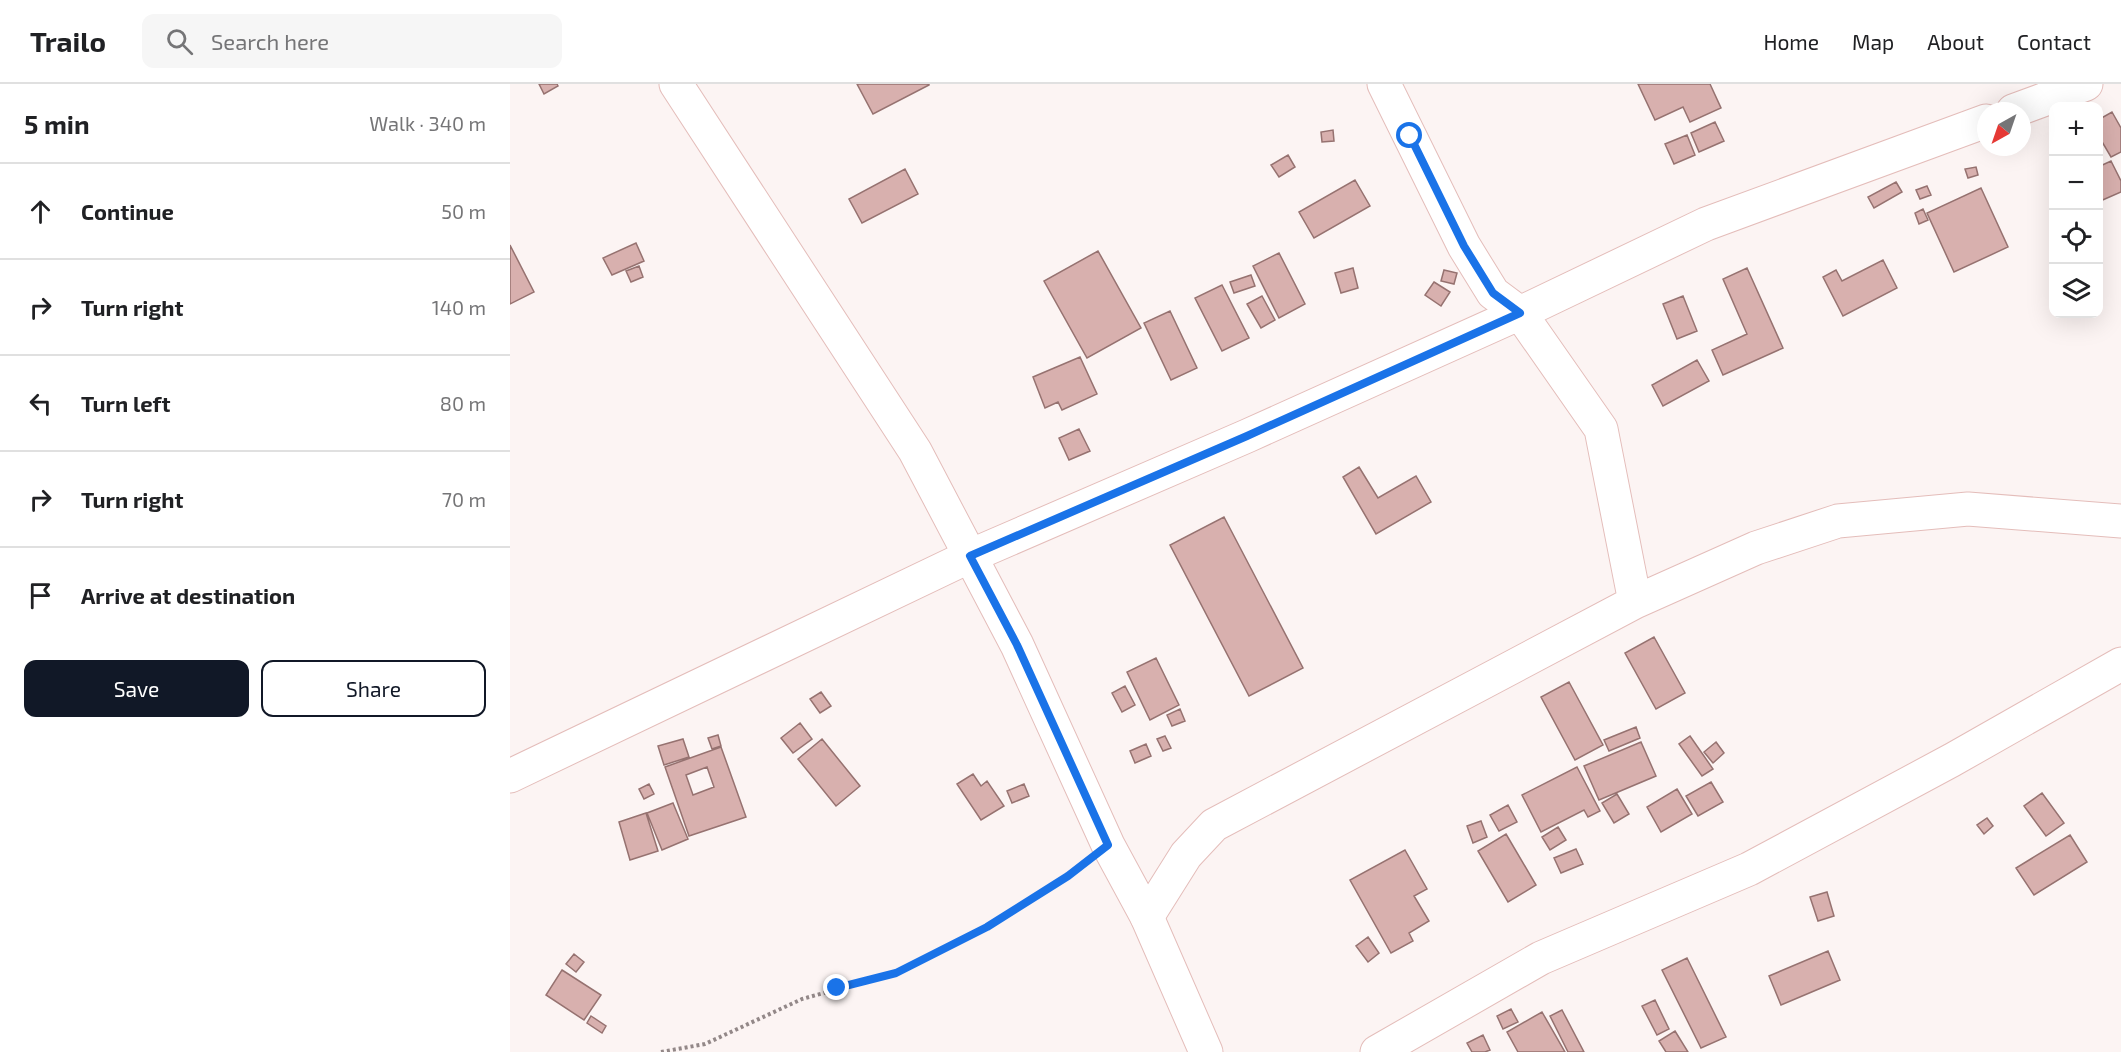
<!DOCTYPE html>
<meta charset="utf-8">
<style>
:root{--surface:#fff;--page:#f6f6f6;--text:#202124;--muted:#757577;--line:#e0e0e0;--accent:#111827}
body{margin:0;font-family:"Exo 2",sans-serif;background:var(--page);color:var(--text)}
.controls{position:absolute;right:18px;top:18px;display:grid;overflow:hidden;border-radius:12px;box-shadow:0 6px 24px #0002}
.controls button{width:54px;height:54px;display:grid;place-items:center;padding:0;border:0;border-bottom:2px solid var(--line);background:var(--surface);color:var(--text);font:30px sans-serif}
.compass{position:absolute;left:1467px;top:18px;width:54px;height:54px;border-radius:50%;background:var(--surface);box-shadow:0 6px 24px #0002;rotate:220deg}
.stop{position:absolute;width:18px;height:18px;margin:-14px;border:4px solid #1a73e8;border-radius:50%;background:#fff}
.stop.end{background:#1a73e8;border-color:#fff;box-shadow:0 2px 6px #0008}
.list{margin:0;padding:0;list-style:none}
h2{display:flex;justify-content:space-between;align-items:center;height:78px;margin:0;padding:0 24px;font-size:26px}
h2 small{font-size:20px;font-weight:400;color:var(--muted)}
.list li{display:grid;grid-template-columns:39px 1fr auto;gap:18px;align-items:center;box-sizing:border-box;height:96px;padding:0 24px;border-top:2px solid var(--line)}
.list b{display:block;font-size:22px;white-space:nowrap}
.list em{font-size:20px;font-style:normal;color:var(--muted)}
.actions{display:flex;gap:12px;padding:18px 24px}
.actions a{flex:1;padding:14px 0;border:2px solid var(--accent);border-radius:12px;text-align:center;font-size:21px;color:var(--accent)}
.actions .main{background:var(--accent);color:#fff}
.icon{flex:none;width:33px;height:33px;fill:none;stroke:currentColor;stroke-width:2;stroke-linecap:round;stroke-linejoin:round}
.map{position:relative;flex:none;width:1611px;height:968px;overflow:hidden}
header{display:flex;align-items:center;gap:36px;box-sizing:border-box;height:84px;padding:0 30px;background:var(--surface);border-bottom:2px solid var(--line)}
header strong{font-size:28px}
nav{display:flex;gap:33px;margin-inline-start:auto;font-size:21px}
.search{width:420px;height:54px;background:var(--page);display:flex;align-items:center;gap:15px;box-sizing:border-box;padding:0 21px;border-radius:12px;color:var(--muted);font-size:22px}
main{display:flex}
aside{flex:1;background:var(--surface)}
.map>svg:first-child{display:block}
.building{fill:#d8b0ae;stroke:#967270;stroke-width:1.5;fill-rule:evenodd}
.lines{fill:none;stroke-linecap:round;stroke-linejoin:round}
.minor-casing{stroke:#e4bdba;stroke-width:35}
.tertiary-casing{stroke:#e4bdba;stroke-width:35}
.path{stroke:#938888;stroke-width:4;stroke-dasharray:3 3;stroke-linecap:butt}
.minor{stroke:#fff;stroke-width:33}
.tertiary{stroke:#fff;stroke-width:33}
.route{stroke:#1a73e8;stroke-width:8}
</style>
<header>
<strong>Trailo</strong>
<div class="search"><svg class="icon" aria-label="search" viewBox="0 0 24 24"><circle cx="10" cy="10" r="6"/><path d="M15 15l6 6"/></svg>Search here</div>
<nav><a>Home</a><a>Map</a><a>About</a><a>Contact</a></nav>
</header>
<main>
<aside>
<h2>5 min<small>Walk · 340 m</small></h2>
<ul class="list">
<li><svg class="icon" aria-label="ahead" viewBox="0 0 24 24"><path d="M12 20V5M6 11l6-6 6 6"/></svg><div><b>Continue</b></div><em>50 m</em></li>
<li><svg class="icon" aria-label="right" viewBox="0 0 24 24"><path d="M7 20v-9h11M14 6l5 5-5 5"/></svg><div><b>Turn right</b></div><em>140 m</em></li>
<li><svg class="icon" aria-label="left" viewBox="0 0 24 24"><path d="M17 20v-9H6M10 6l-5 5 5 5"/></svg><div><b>Turn left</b></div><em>80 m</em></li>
<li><svg class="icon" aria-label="right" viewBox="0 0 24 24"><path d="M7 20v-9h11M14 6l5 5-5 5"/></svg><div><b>Turn right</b></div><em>70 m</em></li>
<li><svg class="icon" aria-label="arrive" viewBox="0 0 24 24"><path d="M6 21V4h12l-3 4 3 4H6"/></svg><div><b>Arrive at destination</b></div></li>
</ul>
<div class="actions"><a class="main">Save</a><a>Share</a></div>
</aside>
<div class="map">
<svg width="1611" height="968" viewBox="0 0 1611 968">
<rect width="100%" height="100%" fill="#fcf4f3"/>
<path class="building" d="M29,0H47L48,2L34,10Z
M347,0H419V1L363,30Z
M1128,0H1200L1211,24L1180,38L1173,23L1145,36Z
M1602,28L1611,44V68L1601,73L1588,51V36Z
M1205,38L1214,57L1189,68L1181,49Z
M823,46L824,57L812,58L811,48Z
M1177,51L1185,71L1164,80L1155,60Z
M778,71L785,83L769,93L761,81Z
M1601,77L1611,97V108L1588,118V83Z
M1466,83L1468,91L1458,94L1455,85Z
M395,85L408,110L352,139L339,115Z
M845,96L860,122L804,154L789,128Z
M1386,98L1392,108L1364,124L1358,113Z
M1417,102L1421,111L1410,115L1406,106Z
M1471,104L1498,163L1444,188L1417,129Z
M1413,125L1418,136L1409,140L1405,129Z
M126,159L134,177L102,191L93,174Z
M0,161L24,208L0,220Z
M588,167L631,244L577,274L534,197Z
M769,169L795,220L769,234L743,182Z
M1373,176L1387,204L1333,232L1313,193L1326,186L1332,197Z
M129,182L133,193L121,198L116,187Z
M843,184L848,204L831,209L825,189Z
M1237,184L1273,264L1213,291L1202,266L1237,250L1213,195Z
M934,186L947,189L944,200L931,197Z
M741,191L745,202L724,209L720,198Z
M924,198L940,208L931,222L915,211Z
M712,201L739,254L712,267L685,214Z
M752,212L765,236L751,244L737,220Z
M1173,212L1187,247L1167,255L1153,220Z
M660,227L687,284L661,296L634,239Z
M570,273L587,310L552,326L548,318L535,324L523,293Z
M1187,276L1199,297L1153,322L1142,301Z
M569,345L580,367L559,376L549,354Z
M849,383L868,414L906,392L921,418L866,450L833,393Z
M714,433L793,584L739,612L660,461Z
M1144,553L1175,609L1146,625L1115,569Z
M646,574L669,621L640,636L617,588Z
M1059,598L1093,661L1065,676L1031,613Z
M615,602L625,621L612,628L602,609Z
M311,608L321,622L310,629L300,615Z
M670,625L675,637L662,642L657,631Z
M290,639L302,655L283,669L271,654Z
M1126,643L1130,654L1099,667L1094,656Z
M208,651L211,662L202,665L198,654Z
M655,652L661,664L653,667L647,655Z
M1180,652L1203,685L1192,692L1169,660Z
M173,655L179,673L154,681L148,662Z
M312,655L350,702L326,722L288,675Z
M1131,658L1146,692L1089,716L1074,682Z
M1206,658L1214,669L1203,679L1194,668Z
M636,660L641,672L625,679L620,667Z
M211,663L236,733L179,752L155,683ZM197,683L204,703L183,711L176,691Z
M1067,683L1090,727L1078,733L1074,726L1031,748L1012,711Z
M463,690L471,702L477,697L494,722L471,736L447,700Z
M1201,698L1213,718L1188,732L1176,712Z
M139,700L144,710L134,715L129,705Z
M514,700L519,712L502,719L497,707Z
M1167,705L1182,730L1151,748L1137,723Z
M1532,709L1554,739L1536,752L1514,722Z
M1107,710L1119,730L1104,739L1092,719Z
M163,719L178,755L152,766L137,729Z
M998,721L1007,738L989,747L980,731Z
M136,729L148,767L120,776L109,738Z
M1477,734L1483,742L1474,750L1467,741Z
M971,737L977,753L963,759L957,742Z
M1048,743L1056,756L1040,766L1032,753Z
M996,750L1026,801L998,818L968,767Z
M1560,751L1577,778L1524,811L1506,784Z
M1066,765L1073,780L1051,789L1044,774Z
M895,766L917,805L904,812L919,837L899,849L903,857L881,869L840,796Z
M1317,808L1324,832L1308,837L1300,813Z
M858,853L869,869L858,878L846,862Z
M1318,867L1330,896L1271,921L1259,892Z
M64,870L74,878L66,888L56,880Z
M1177,874L1216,953L1191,964L1152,886Z
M52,886L91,911L74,936L36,911Z
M1145,916L1159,945L1147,951L1132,922Z
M1001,925L1008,938L993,945L987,932Z
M1052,926L1074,968H1058L1040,932Z
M1032,928L1055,968H1008L997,948Z
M81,932L96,942L92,949L77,939Z
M1165,947L1178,968H1156L1149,957Z
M973,951L980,966L975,968H962L957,959Z"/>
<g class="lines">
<g class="minor-casing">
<path id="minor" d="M874,0L954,162L983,209L1010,229L1091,345L1125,518
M1503,27L1576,0
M0,692L460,472L737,352L1010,229L1196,140L1476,37
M637,833L676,771L704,741L1125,518L1246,464L1328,437L1458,425L1611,437
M867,968L1031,874L1239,785L1442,676L1611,580"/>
</g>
<g class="tertiary-casing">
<path id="tertiary" d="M166,0L405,367L507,561L598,761L637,833L696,968"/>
</g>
<path class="path" d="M151,968L195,960L292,915L386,889L477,843L558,792L574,780"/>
<use href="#minor" class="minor"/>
<use href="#tertiary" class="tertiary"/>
</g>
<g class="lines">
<path class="route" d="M327,904L386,889L477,843L558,792L598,761L507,561L460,472L737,352L1010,229L983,209L954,162L900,52"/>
</g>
</svg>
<div class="controls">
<button>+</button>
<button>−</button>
<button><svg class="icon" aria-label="locate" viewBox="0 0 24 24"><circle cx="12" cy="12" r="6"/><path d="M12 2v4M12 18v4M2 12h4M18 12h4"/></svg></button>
<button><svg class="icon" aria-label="layers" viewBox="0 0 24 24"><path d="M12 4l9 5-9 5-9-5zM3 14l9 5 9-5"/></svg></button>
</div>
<svg class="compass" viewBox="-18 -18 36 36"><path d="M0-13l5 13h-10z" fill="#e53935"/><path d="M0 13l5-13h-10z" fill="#757577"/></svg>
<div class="stop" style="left:900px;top:52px"></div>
<div class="stop end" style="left:327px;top:904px"></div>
</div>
</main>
